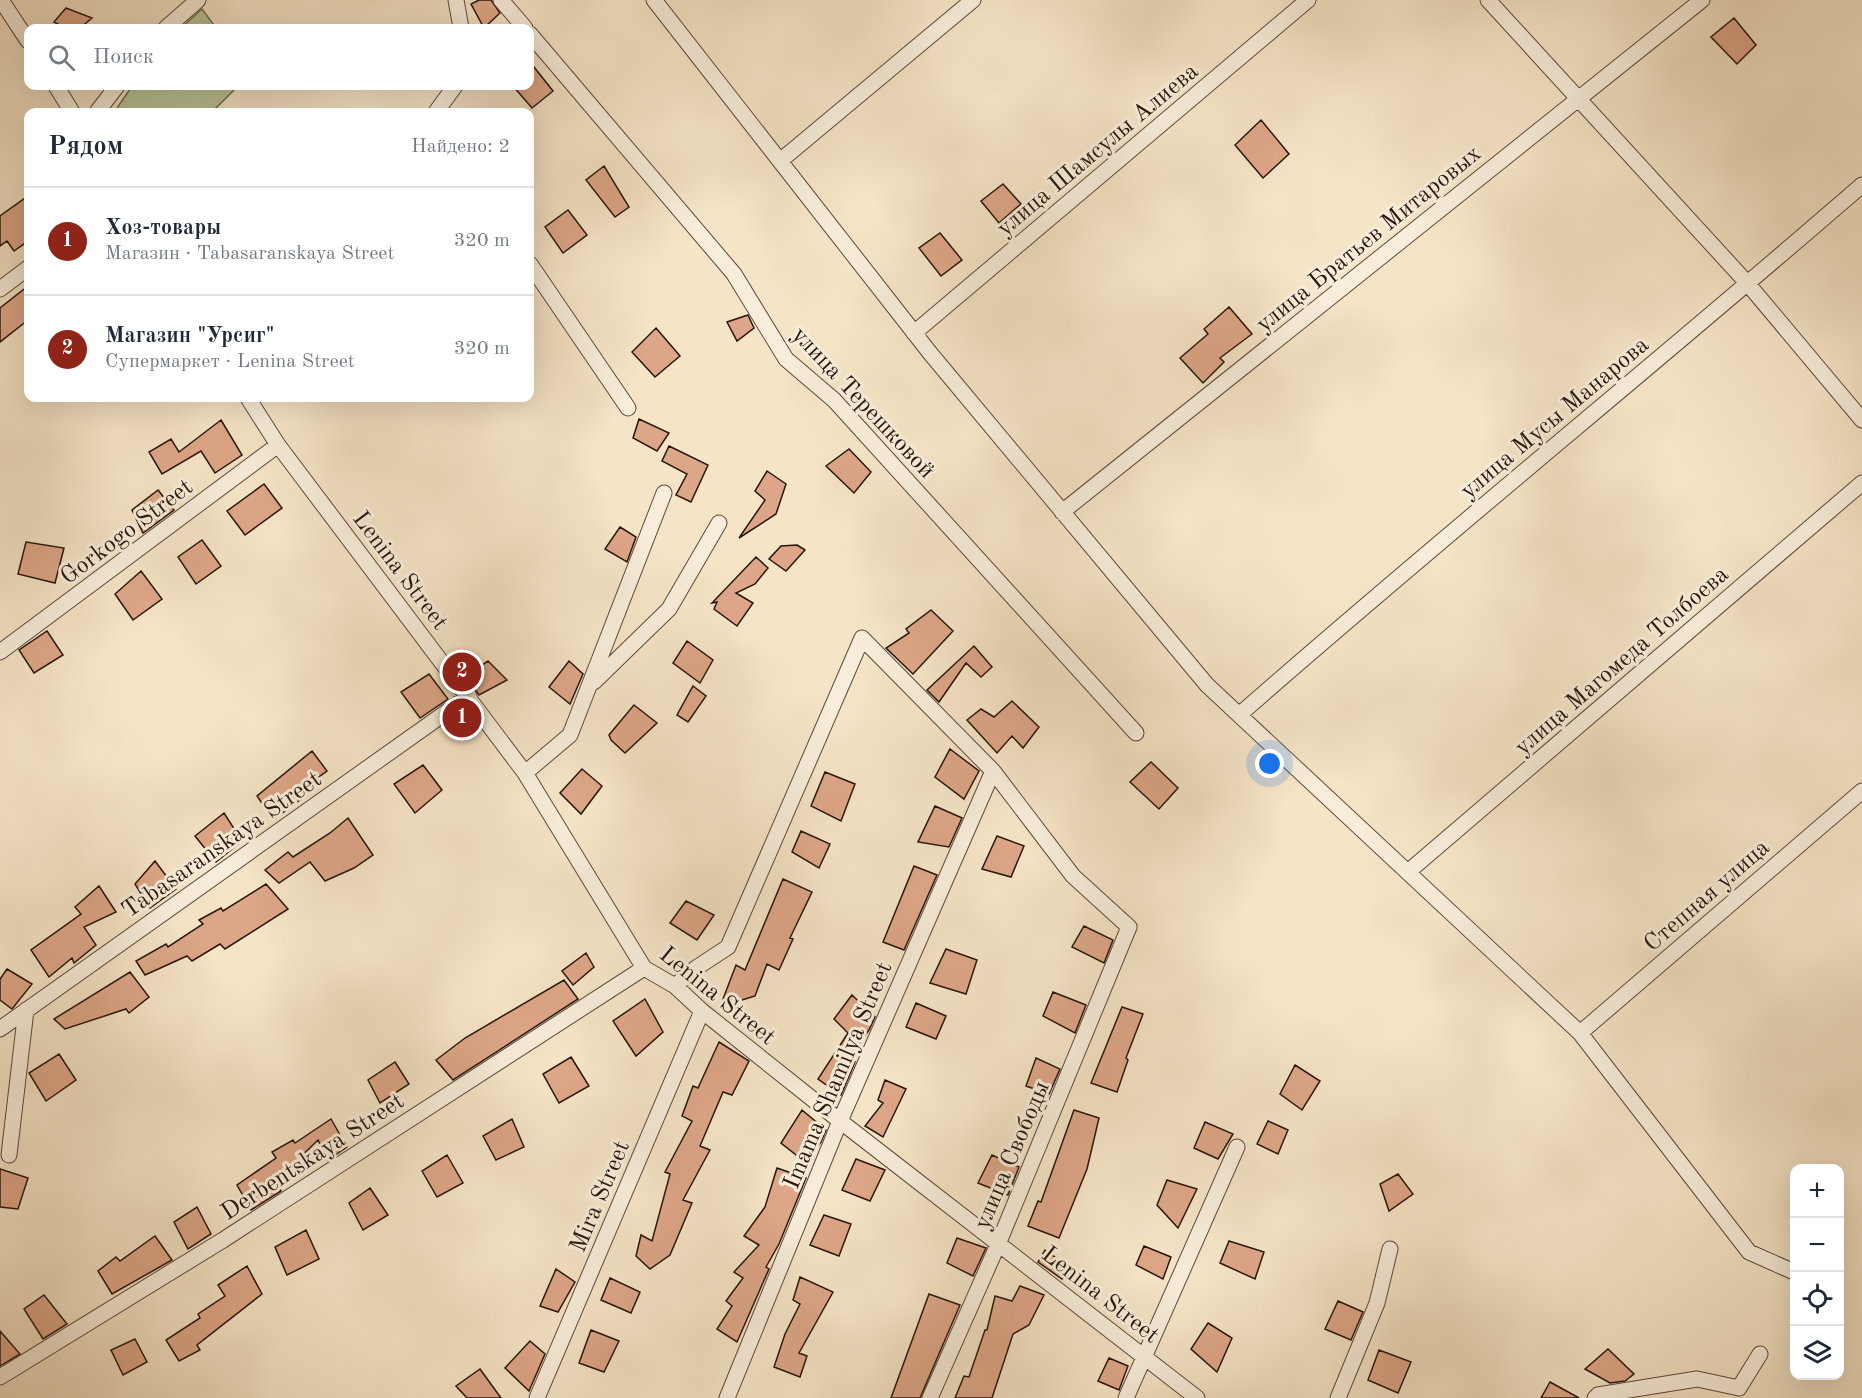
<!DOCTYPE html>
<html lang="ru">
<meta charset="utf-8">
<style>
:root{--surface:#fff;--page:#f2f2f3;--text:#1f2937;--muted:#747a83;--line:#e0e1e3;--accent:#8f2418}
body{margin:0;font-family:"Old Standard TT",serif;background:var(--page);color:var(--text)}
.controls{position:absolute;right:18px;bottom:18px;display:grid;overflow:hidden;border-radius:12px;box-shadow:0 6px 24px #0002}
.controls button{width:54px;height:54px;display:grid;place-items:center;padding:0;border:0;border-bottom:2px solid var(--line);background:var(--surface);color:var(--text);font:30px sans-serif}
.you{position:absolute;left:1270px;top:764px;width:21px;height:21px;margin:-15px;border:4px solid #fff;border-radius:50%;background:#1a73e8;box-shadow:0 0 0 9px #1a73e833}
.badge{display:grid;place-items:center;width:39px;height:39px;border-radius:50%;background:var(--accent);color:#fff;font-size:20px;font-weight:700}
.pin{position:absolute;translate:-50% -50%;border:3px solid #fff;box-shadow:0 2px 6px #0006}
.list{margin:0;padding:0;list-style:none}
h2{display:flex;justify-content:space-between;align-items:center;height:78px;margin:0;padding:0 24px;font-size:26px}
h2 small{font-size:20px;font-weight:400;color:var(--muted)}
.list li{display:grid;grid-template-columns:39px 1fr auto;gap:18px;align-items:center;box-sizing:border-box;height:108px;padding:0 24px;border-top:2px solid var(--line)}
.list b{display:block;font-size:22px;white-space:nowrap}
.list p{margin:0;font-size:20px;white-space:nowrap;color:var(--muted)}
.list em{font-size:20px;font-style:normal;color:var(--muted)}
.icon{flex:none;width:33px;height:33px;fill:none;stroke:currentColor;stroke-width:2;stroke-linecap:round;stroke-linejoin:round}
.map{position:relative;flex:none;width:1862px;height:1398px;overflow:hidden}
.search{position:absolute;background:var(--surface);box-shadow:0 6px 24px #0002;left:24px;top:24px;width:510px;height:66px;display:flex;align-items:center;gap:15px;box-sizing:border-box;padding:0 21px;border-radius:12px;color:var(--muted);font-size:22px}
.panel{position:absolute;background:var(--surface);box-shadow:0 6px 24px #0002;left:24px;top:108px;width:510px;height:294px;border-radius:12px}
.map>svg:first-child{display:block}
.green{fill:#b9c597;stroke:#706d51;stroke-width:1.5}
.building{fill:#dda688;stroke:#28150b;stroke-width:1.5}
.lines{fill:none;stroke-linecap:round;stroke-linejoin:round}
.street-casing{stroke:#5b493a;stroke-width:17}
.street{stroke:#f8edda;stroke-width:15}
.labels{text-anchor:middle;stroke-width:6;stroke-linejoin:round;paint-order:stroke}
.street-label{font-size:24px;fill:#28150b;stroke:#f8edda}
</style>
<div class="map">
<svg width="1862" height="1398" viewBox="0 0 1862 1398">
<rect width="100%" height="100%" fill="#f5e4c6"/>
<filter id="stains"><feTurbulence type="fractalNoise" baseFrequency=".00333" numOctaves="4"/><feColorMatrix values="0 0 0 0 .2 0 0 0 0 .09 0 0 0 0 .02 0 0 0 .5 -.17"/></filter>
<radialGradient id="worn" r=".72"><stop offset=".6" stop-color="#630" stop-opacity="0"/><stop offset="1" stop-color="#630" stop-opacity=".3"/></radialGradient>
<path class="green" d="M202,9L216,28H181Z
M132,86H238L212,112H123L117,108Z"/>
<path class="building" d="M479,0H491L500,13L484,28L471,4Z
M66,8L92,18L80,28H65L54,22Z
M1734,18L1756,45L1737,64L1711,37Z
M530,62L553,91L532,108L513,86H530Z
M1261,120L1289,154L1263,178L1235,145Z
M604,166L629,207L615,217L586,180Z
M1003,184L1021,204L999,223L981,201Z
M28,196V241L14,251L7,241L0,246V216Z
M568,210L587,235L563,253L545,227Z
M940,233L962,260L941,276L919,248Z
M28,286V320L0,342V308Z
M1229,307L1252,334L1220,358L1224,362L1203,383L1180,358L1208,334L1204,329Z
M748,315L754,328L737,341L727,322Z
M656,328L680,356L655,377L632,352Z
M639,419L669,433L657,451L633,438Z
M221,420L242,455L215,473L201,451L162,474L149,452L171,439L179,452Z
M669,446L708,465L691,502L676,495L687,474L662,461Z
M849,449L871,472L854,493L826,466Z
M767,471L786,484L776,514L739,538L765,500L755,491Z
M264,484L282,508L245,535L227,511Z
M158,490L174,510L143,533L132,510Z
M620,527L636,537L627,562L605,549Z
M202,540L221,566L196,584L178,557Z
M26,542L64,548L55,583L18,574Z
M797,545L805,550L786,571L769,559L781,546Z
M756,557L768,568L755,584L736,593L753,603L737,626L714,609L717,602L712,603Z
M141,571L162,599L133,620L115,594Z
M931,610L953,631L913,674L886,648L909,633L906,629Z
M47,631L63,655L34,673L19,650Z
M687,641L713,660L700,683L673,663Z
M974,646L992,667L981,677L966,663L939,702L927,690Z
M488,661L507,680L479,695L465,676Z
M569,661L583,674L570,704L549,687Z
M429,674L448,699L420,718L401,692Z
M693,686L706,696L688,722L677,715Z
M1012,701L1039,727L1023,748L1012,736L997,753L967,720L981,709L994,717Z
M634,705L657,723L625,753L611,740L609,735Z
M950,749L979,771L964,799L935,777Z
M312,751L327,771L297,793L301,799L273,820L257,796Z
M1151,762L1178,788L1159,809L1130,782Z
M423,765L442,790L415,813L394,784Z
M582,769L602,786L581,814L560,793Z
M825,772L855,784L841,821L811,806Z
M935,806L962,818L949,847L918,842Z
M224,813L242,841L216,862L195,836Z
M348,818L373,855L354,868L325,881L310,862L279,883L265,870L288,852L293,857L330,833Z
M801,831L830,844L819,868L792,852Z
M997,836L1024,846L1011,877L982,869Z
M155,861L176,889L150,908L135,884Z
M914,866L937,875L904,950L883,942Z
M783,879L812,892L790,938L793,939L779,970L767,964L755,996L742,1000L723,999L736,965L745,970Z
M266,884L288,909L225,949L220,944L192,961L187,956L145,975L136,961L166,944L168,947L203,924L199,920L221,908L223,911Z
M99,886L116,912L84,927L96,945L74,963L72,958L49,977L31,950L81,914L75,907Z
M686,901L714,915L697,940L670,923Z
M1084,926L1113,940L1104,963L1072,947Z
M946,949L977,960L966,994L930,983Z
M586,953L594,967L573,985L562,971Z
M7,969L32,984L12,1009L0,1000V979Z
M130,972L149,997L129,1013L126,1009L65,1029L54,1019Z
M564,980L578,999L453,1080L436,1060L465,1038Z
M1053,992L1086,1005L1075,1033L1043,1016Z
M852,995L875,1017L869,1030L849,1057L855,1062L841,1095L818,1079L848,1033L834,1019Z
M645,999L663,1032L636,1056L613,1021Z
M916,1003L946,1016L936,1039L906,1027Z
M1122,1007L1143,1014L1126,1058L1128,1060L1117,1092L1091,1083Z
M719,1042L749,1061L732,1095L723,1092L700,1146L710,1150L683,1200L692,1203L670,1255L650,1269L636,1256L641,1235L652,1241L670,1174L665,1172L692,1121L682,1116L693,1086L698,1088Z
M59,1054L76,1080L46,1101L29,1073Z
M571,1057L589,1086L559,1103L543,1074Z
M1036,1058L1060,1069L1049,1094L1026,1086Z
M395,1062L409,1084L380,1103L368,1080Z
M1295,1065L1320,1081L1302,1110L1280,1094Z
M885,1080L906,1089L883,1137L865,1126L883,1103L878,1100Z
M802,1110L826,1130L821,1142L805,1162L781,1143Z
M1074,1110L1099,1118L1087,1169L1059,1238L1028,1226L1038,1201L1041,1202Z
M331,1119L347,1147L328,1160L318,1140L275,1182L281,1191L251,1210L237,1185L276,1158L272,1152L293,1140L295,1143Z
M512,1119L524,1147L496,1160L483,1136Z
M1268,1121L1288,1130L1278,1154L1257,1144Z
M1205,1122L1233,1134L1218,1159L1194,1148Z
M447,1155L463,1183L437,1197L422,1171Z
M992,1155L1019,1167L1008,1195L978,1183Z
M856,1159L885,1170L870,1201L842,1190Z
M777,1168L806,1178L779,1244L766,1267L769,1269L737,1342L717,1329L732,1306L726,1301L743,1278L734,1272L759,1245L744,1236L765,1207Z
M0,1169L28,1178L18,1209L0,1207Z
M1398,1174L1413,1194L1389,1211L1380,1184Z
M1167,1180L1197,1189L1178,1228L1157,1205Z
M370,1188L388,1215L363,1230L349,1203Z
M197,1207L211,1234L188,1249L174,1222Z
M824,1215L851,1224L839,1256L810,1245Z
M306,1230L319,1259L287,1275L275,1247Z
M155,1236L172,1260L112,1294L98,1271L116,1257L120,1261Z
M957,1238L986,1248L973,1276L947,1263Z
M1229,1241L1264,1252L1255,1279L1220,1263Z
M1144,1246L1171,1257L1163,1279L1136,1265Z
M1045,1250L1072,1269L1062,1279L1038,1262Z
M247,1266L262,1294L197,1345L200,1350L179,1361L166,1340L200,1318L198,1314L225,1296L218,1285Z
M556,1269L575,1282L558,1312L540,1306Z
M800,1277L833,1292L799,1353L807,1356L800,1377L774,1367L785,1334L800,1304L793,1300Z
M610,1278L640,1292L631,1313L601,1300Z
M1020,1286L1044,1295L1029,1325L1013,1334L992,1398H955L964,1376L969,1377L985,1330H987L995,1296L1012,1301Z
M929,1294L960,1305L920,1398H891Z
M44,1295L67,1324L43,1339L24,1309Z
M1338,1301L1363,1312L1351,1340L1325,1329Z
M1208,1323L1232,1338L1217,1372L1191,1349Z
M591,1330L619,1341L604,1372L579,1363Z
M0,1331L20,1354L0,1366Z
M135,1339L147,1362L123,1375L111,1350Z
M530,1341L545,1354L529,1391L505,1368Z
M1608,1349L1634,1374L1625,1381L1610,1383L1585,1369Z
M1379,1350L1411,1362L1398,1393L1368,1380Z
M1109,1358L1128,1366L1119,1390L1098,1381Z
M480,1369L501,1398H467L456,1386Z
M1550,1382L1579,1398H1541Z"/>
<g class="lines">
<g class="street-casing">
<path id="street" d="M1,0L28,41
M456,0L461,28
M501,0L525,28
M654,0L930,353L1207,685L1580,1033L1749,1252L1794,1272
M1488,0L1748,284L1862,420
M166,28L198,0
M530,34L734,274L786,359L834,400L1136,733
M56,86L72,112
M97,112L117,86
M436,112L455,86
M780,161L973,0
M530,264L628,408
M0,289L28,268
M914,333L1308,0
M248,398L278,445L525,773L644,968L675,986L702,1011L840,1121L1197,1398
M1062,512L1702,0
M0,652L278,445
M594,682L669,609L719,523
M1239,715C1444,535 1656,364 1862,185
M525,773L570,735L664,493
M1409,871L1862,483
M675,986L696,968L728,947L862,638L993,771L1073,876L1129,927L999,1242L930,1398
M0,1029L469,696
M1580,1033L1862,791
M9,1155L26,1010
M0,1377L223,1240L644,968
M537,1398L702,1011
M727,1398L840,1121L993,771
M1126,1398L1237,1147
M1338,1398L1377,1303L1390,1249
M1595,1398L1598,1395L1697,1379L1739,1388L1760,1354"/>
</g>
<use href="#street" class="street"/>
</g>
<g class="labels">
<g class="street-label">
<text transform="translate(1097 149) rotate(-40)" y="8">улица Шамсулы Алиева</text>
<text transform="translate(1368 238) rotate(-39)" y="8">улица Братьев Митаровых</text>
<text transform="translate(864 402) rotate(47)" y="8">улица Терешковой</text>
<text transform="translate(1554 417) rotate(-40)" y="8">улица Мусы Манарова</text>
<text transform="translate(126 531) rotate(-37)" y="8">Gorkogo Street</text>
<text transform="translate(401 570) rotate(53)" y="8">Lenina Street</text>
<text transform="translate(1621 660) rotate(-41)" y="8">улица Магомеда Толбоева</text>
<text transform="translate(221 844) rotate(-35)" y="8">Tabasaranskaya Street</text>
<text transform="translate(1706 895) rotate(-41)" y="8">Степная улица</text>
<text transform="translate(718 995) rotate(39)" y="8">Lenina Street</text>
<text transform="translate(837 1075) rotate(-67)" y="8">Imama Shamilya Street</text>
<text transform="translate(1011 1155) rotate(-67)" y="8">улица Свободы</text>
<text transform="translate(312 1156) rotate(-33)" y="8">Derbentskaya Street</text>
<text transform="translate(599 1196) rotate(-67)" y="8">Mira Street</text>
<text transform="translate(1101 1294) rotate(38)" y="8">Lenina Street</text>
</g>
</g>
<rect width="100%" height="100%" filter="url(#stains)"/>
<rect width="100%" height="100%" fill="url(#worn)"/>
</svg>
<div class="controls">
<button>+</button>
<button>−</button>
<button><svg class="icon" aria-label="locate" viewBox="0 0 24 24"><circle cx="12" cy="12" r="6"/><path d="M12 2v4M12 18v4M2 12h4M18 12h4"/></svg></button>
<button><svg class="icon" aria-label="layers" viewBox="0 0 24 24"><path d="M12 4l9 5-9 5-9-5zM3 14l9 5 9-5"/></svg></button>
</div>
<div class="you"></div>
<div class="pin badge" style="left:462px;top:718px">1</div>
<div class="pin badge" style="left:462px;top:672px">2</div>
<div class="search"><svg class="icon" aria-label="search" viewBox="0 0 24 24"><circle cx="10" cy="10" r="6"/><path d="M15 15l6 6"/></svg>Поиск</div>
<section class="panel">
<h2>Рядом<small>Найдено: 2</small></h2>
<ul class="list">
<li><span class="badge">1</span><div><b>Хоз-товары</b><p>Магазин · Tabasaranskaya Street</p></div><em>320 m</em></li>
<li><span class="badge">2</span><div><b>Магазин &quot;Урсиг&quot;</b><p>Супермаркет · Lenina Street</p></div><em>320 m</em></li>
</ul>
</section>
</div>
